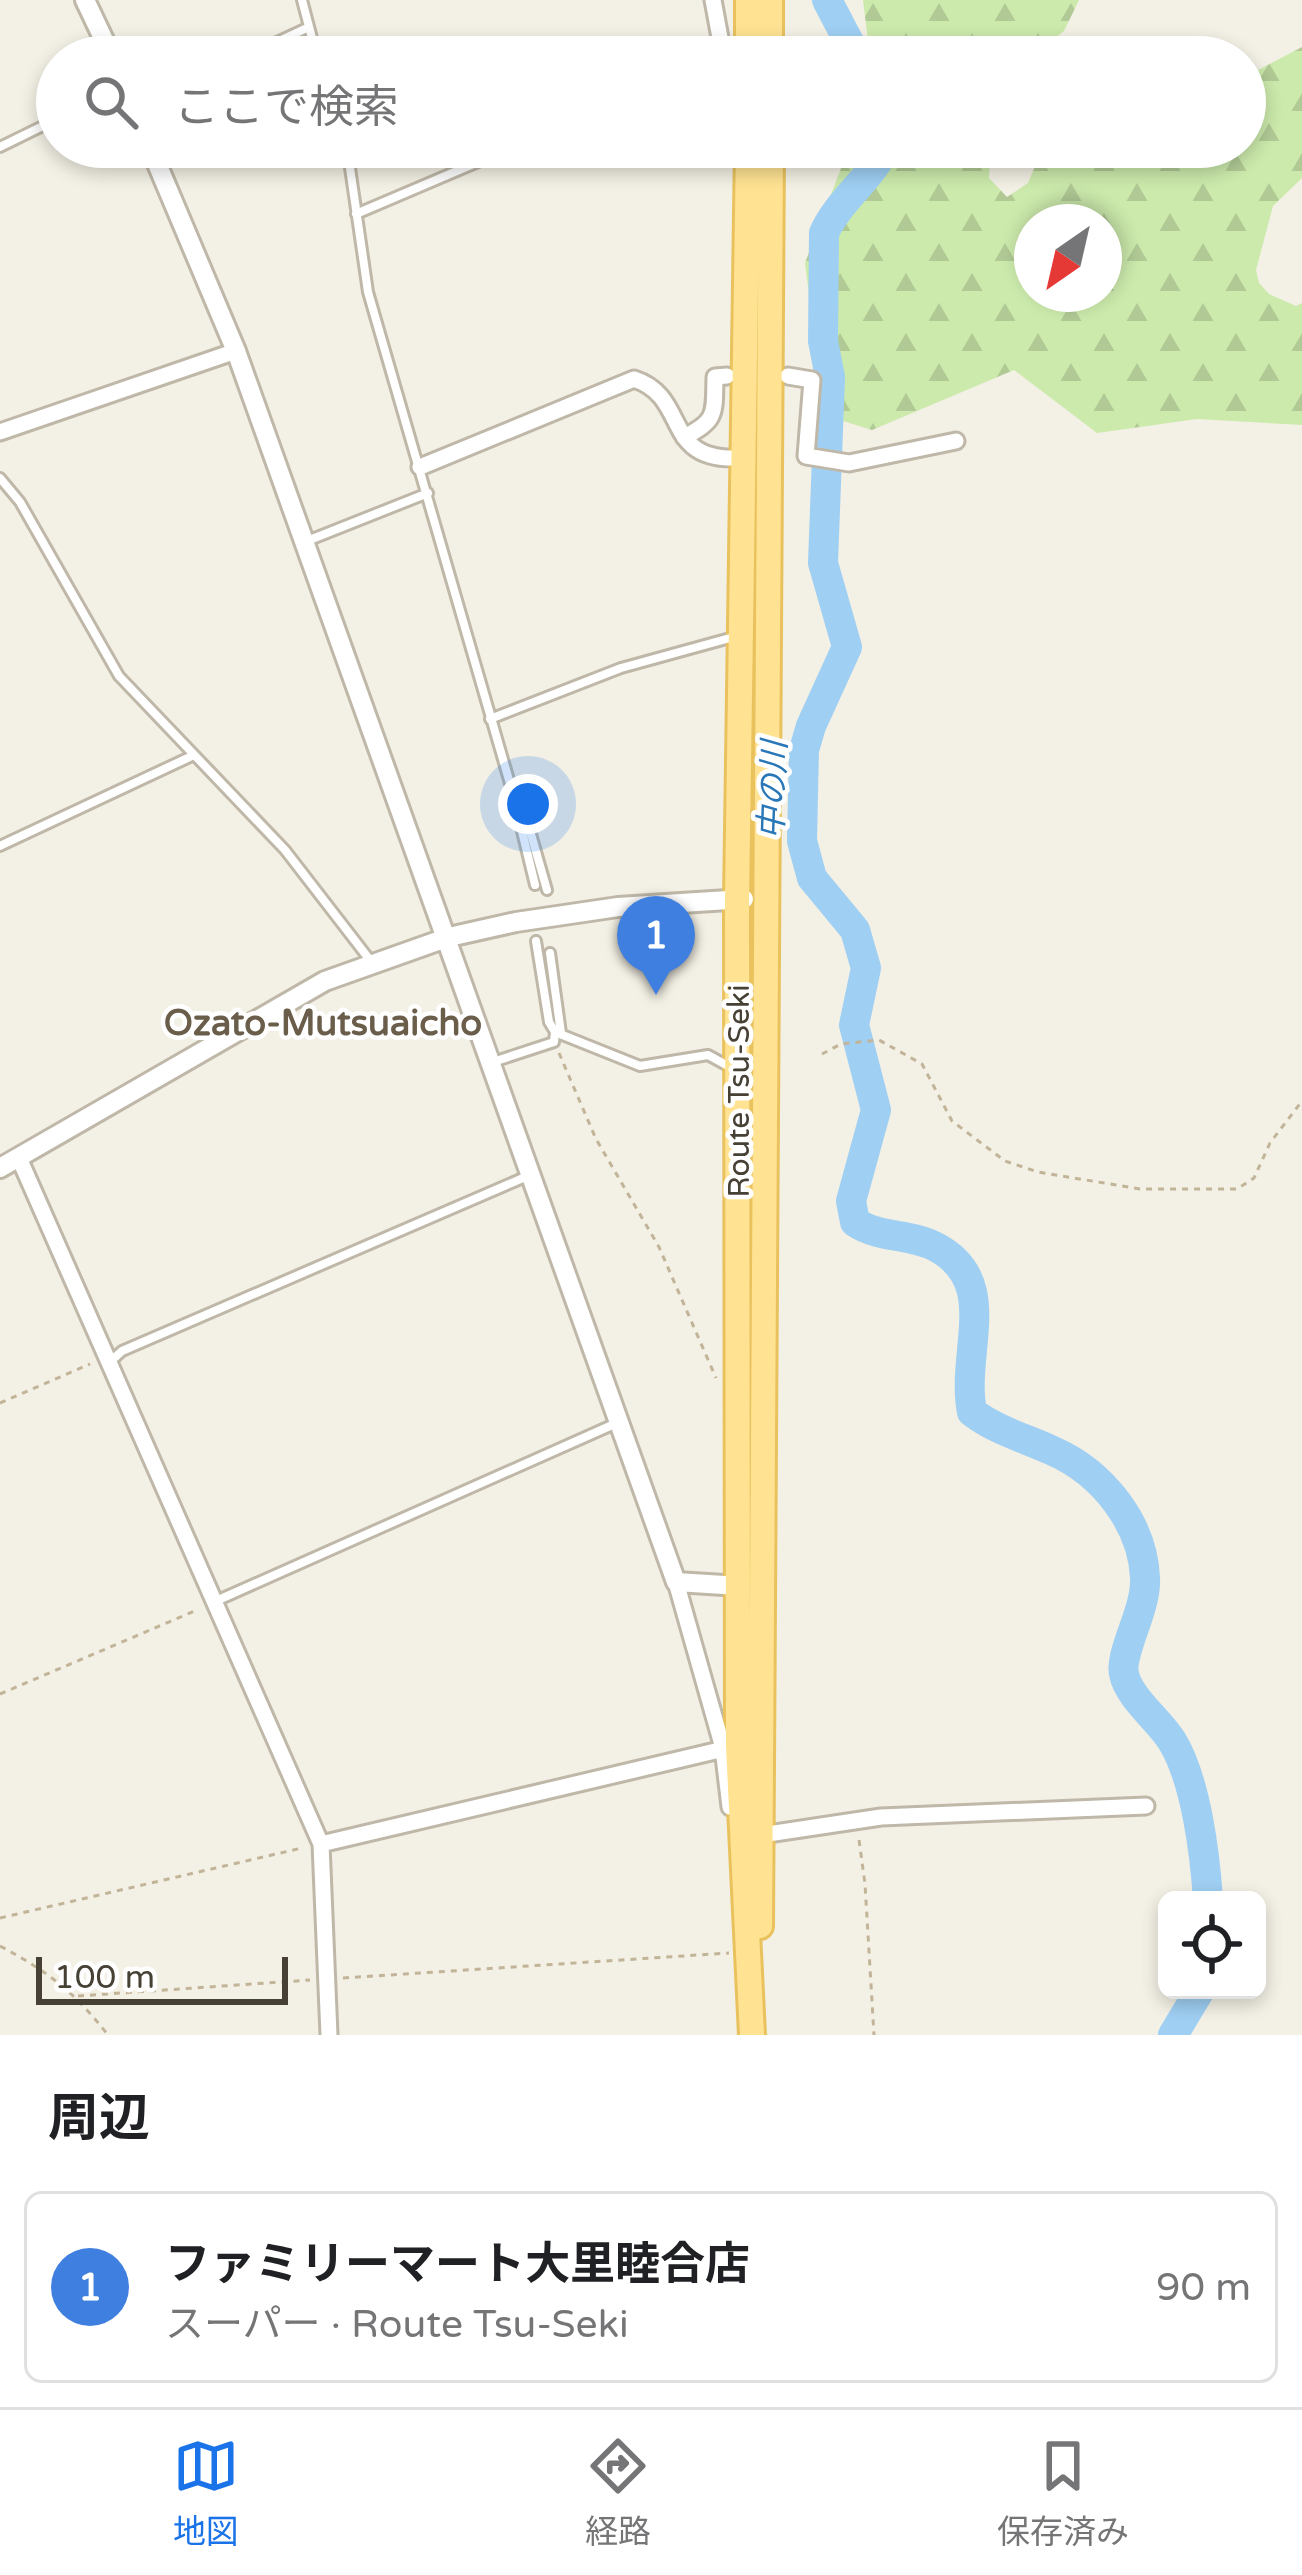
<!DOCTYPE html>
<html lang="ja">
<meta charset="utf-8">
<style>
:root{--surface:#fff;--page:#f6f6f6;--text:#202124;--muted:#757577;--line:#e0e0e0;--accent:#1a73e8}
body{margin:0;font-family:"Varela Round","Noto Sans JP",sans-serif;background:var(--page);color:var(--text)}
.controls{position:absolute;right:36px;bottom:36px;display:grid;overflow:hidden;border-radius:18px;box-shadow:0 6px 18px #0003}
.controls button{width:108px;height:108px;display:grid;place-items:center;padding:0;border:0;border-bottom:3px solid var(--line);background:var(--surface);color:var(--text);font:60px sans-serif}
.compass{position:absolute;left:1014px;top:204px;width:108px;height:108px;border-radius:50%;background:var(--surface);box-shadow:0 6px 18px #0003;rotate:214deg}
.scale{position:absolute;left:36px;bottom:30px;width:252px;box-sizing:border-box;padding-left:12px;border:6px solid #464035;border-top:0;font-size:33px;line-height:42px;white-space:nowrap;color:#464035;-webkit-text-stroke:9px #fff;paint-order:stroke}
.you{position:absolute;left:528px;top:804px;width:42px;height:42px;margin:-30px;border:9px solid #fff;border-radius:50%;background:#1a73e8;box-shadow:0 0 0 18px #1a73e833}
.badge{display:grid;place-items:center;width:78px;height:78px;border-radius:50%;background:var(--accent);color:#fff;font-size:39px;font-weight:700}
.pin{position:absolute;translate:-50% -99px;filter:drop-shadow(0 3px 6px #0008)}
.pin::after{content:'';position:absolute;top:63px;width:42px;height:36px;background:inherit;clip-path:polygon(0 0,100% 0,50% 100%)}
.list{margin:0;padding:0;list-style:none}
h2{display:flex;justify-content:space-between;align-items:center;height:156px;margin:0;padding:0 48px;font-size:51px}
h2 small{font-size:39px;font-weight:400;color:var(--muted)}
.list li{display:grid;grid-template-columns:78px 1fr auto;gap:36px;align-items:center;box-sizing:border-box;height:192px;margin:0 24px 24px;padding:0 24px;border:3px solid var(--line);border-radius:18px}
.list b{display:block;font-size:45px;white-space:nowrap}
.list p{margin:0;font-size:39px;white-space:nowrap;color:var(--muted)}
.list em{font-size:39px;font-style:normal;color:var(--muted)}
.icon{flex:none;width:66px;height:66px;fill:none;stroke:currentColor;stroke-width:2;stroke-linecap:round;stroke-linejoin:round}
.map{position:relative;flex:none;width:1302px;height:2035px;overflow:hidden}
.search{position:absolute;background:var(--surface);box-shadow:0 6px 18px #0003;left:36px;right:36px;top:36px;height:132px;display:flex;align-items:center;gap:30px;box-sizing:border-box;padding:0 42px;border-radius:66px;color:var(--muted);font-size:45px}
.sheet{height:372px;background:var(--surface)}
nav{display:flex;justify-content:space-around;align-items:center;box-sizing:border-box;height:168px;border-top:3px solid var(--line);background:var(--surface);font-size:33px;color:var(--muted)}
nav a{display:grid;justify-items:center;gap:6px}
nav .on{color:var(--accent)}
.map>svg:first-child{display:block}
.forest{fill:url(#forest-firs);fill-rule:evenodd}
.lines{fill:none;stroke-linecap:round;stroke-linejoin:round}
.river{stroke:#9fcff3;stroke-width:30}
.service-casing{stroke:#bfb8a8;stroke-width:14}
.minor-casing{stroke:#bfb8a8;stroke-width:21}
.tertiary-casing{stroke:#bfb8a8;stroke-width:24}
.primary-casing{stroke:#e9c25e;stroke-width:30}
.path{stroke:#c2b498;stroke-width:3;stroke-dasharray:6 6;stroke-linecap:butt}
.service{stroke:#fff;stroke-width:8}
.minor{stroke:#fff;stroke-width:15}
.tertiary{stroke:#fff;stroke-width:18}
.primary{stroke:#ffe393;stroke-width:24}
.labels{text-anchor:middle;stroke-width:9;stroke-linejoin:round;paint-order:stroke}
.street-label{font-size:30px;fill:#464035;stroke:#fff}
.water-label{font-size:33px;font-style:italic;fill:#2977b7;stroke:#fff}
.quarter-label{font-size:36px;font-weight:bold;fill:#6a5e4b;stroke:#fff}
</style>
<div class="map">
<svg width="1302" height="2035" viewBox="0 0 1302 2035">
<defs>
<pattern id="forest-firs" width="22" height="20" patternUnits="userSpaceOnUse" patternTransform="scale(3)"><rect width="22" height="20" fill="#cceaac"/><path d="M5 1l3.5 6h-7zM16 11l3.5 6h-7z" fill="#b1ca95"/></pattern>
</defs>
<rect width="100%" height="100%" fill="#f3f0e5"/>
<path class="forest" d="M863,0H1079L1064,31L1032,57H870Z
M1302,47V178L1273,206L1256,270L1259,283L1269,294L1296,306L1302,303V425L1197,419L1097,433L1014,370L872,430L824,415L805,263L849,147H991L989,178L1007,197L1028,183L1043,147H1245V77ZM1032,222H1104V294H1032Z"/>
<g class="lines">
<path class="river" d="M827,0L851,46L868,57
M886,147C870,180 839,200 824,233L823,341L830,377L823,563L847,647L811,726L804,750L802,841L812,878L855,930L866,968L854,1025L876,1110L851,1201L855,1222C880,1239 911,1233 936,1247C1002,1282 960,1352 972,1412C997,1431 1025,1438 1053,1451C1103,1473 1143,1524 1145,1578C1147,1609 1119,1653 1124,1674C1129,1698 1159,1720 1172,1741C1196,1780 1205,1854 1208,1900
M1173,2035L1200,1990"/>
<g class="service-casing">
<path id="service" d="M302,0L317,57
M245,57L309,27
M0,147L57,119
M347,147L368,292L513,794L535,885
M156,159L184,147
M356,214L513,147
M0,478L20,502L119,676L285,850L373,964
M307,541L428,493
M490,719L621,668L730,638
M517,801L525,813L547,890
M0,846L194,755
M536,941L549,1022L555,1032
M550,953L561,1033
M493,1062L554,1042L555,1032L640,1066L708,1055L730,1067
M111,1361L122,1351L530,1175
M216,1601L619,1422"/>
</g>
<g class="minor-casing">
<path id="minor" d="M713,0L723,54
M788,376L812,380L806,456L849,463L956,441
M0,432L236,351
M684,437C718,421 714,412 715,377L727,376
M420,467L634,379C689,397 662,458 733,458
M19,1158L321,1844L329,2035
M676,1582L723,1748L730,1807
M761,1835L881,1817L1146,1806
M321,1844L745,1744"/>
</g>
<g class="tertiary-casing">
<path id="tertiary" d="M85,0L112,57
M150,147L236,351L676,1582L740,1586
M0,1168L325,981L449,937L516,922L618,907L744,899"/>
</g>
<g class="primary-casing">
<path id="primary" d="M770,0V57
M748,57V0
M748,147L737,899L738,1746L752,2035
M760,1926L771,147"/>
</g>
<path class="path" d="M559,1053L596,1139L659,1247L716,1378
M822,1054L841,1044L879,1040L922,1064L952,1121L1005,1161L1038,1172L1140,1189H1237L1254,1178L1270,1143L1302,1101
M0,1403L90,1364
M0,1694L197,1610
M859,1840L865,1884L874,2035
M0,1918L302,1848
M0,1946C49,1972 74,1992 108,2035
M343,1978L729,1953
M78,1996L310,1980"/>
<use href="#service" class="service"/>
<use href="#minor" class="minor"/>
<use href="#tertiary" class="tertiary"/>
<use href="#primary" class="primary"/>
</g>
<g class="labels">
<g class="street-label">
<text transform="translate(739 1091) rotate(-90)" y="10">Route Tsu-Seki</text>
</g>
<g class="water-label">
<text transform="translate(772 790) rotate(-88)" y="12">中の川</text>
</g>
<g class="quarter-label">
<text x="323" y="1035">Ozato-Mutsuaicho</text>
</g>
</g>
</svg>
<div class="controls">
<button><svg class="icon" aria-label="locate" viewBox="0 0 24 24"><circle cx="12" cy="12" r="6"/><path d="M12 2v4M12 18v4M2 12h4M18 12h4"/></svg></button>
</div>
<svg class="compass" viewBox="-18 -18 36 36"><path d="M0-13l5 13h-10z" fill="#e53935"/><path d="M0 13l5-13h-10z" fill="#757577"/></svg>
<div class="scale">100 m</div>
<div class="you"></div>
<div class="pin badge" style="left:656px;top:995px;background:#3f7fe0">1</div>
<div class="search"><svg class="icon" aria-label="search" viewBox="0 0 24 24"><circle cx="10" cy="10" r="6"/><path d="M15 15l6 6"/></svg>ここで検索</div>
</div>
<section class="sheet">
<h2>周辺<small></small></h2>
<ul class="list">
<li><span class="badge" style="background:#3f7fe0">1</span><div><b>ファミリーマート大里睦合店</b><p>スーパー · Route Tsu-Seki</p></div><em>90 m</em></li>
</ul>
</section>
<nav>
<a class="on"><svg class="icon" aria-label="map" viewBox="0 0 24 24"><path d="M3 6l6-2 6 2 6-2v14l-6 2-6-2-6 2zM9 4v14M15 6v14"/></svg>地図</a>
<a><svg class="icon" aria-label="directions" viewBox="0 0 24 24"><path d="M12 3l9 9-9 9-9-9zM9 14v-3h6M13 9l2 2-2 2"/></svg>経路</a>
<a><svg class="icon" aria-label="saved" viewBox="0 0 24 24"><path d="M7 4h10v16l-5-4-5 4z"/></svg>保存済み</a>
</nav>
